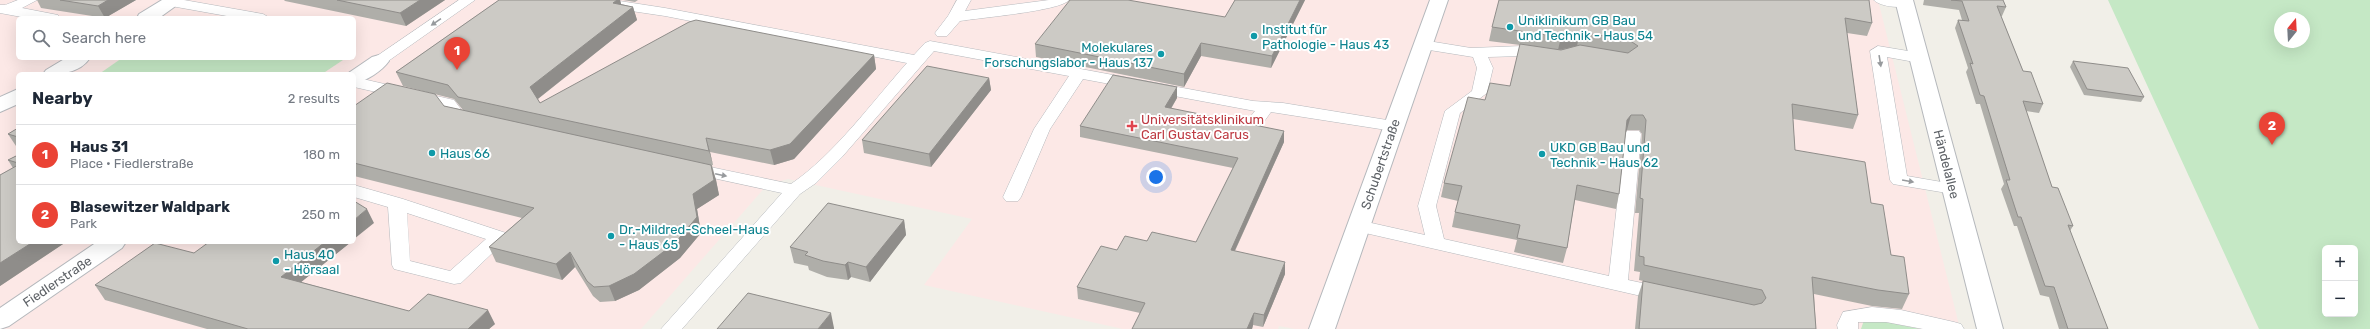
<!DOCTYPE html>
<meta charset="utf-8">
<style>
:root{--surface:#fff;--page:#f6f6f7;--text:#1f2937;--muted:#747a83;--line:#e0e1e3;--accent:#ea4335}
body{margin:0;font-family:Rubik,sans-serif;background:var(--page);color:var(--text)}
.controls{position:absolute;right:12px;bottom:12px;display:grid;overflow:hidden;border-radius:6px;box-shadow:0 4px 16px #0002}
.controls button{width:36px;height:36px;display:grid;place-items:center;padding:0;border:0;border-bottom:1px solid var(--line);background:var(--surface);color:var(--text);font:20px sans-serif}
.compass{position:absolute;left:2274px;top:12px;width:36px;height:36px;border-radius:50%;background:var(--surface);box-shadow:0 4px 16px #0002;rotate:18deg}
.you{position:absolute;left:1156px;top:177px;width:14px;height:14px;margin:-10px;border:3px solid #fff;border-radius:50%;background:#1a73e8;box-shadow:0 0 0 6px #1a73e833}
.badge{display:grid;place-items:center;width:26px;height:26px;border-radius:50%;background:var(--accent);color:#fff;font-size:13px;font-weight:700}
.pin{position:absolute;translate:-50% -33px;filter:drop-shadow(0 1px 2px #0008)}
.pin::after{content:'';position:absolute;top:21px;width:14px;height:12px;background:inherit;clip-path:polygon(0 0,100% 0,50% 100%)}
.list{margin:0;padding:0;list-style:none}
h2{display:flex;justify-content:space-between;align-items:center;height:52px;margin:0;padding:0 16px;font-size:17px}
h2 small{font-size:13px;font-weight:400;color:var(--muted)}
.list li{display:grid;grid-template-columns:26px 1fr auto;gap:12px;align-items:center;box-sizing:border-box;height:60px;padding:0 16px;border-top:1px solid var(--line)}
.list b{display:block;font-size:15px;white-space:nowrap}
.list p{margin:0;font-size:13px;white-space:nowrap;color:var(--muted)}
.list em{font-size:13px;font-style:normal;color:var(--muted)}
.icon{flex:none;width:22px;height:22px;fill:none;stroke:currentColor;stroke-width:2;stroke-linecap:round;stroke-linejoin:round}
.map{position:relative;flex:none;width:2370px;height:329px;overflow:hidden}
.search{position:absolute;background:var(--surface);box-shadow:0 4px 16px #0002;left:16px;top:16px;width:340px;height:44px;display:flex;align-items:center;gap:10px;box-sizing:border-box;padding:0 14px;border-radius:6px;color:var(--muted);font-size:15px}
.panel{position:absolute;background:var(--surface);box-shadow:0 4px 16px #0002;left:16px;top:72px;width:340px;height:172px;border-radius:6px}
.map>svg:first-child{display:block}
.medical{fill:#fce8e6;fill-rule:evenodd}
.green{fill:#c5e8c5;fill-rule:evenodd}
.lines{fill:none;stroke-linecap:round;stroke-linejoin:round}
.service-casing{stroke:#b5b8bc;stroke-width:1}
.minor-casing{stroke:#b5b8bc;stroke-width:2}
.service{fill:#fff;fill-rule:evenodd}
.minor{fill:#fff;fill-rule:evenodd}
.wall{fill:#afaea9}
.shaded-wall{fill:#8f8d8a}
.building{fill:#cccac5;stroke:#8f8d8a}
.oneway{fill:#979a9d}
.culture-dot{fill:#0f9aa8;stroke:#fff;stroke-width:1.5}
.health-dot{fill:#e0444e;stroke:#fff;stroke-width:1.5}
.labels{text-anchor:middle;stroke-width:4;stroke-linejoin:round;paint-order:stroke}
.culture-label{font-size:13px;fill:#0d838f;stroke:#fff;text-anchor:start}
.health-label{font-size:13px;fill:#be3a42;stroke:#fff;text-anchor:start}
.street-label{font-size:13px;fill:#5f6368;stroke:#fff}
</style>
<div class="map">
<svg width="2370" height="329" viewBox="0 0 2370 329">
<rect width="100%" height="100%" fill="#f1efe8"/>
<path class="medical" d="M0,0H1878L1960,329H1295L1279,326L1278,329H1123L924,285L972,219L788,179L767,185L641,329H0ZM18,18H354V58H18ZM18,74H354V242H18Z"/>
<path class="green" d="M2108,0H2370V329H2259ZM2280,18H2304V42H2280ZM2325,248H2355V314H2325Z
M122,58H346L322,74H99Z
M1864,320H1877L1920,329H1861Z"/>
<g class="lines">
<g class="service-casing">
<path id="service" d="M18,0H37L22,8L58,15L60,18H27L0,13V5H5Z
M165,0H184L263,14L270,18H238L171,6L166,5Z
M459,0H475L384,64H374L371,61L374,58Z
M577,0H613L665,8L914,55L925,43L930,41L1253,101L1283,103L1393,121L1399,123L1401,126L1399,129L1393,131L1271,112C1264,121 1258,134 1244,130L1242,127L1255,111L1083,79L1050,129L1021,197L1018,201H1006L1003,197L1034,129L1069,76L934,51L842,157L816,183L800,194L682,329H661L782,193L685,172L682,168L685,164L691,163L791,184C834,155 873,101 907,63L665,16L584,4Z
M957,0H971L965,11L1049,0H1069C1061,11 977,18 960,21L947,36H937L935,33L948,16Z
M1874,0H1910L1912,3C1907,10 1879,7 1874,0Z
M1422,40L1471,48L1522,46L1546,51L1549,54L1541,59L1522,56L1488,57L1493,68L1487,93L1460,113L1436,206L1444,239L1609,276L1625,134L1627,131H1639L1641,134L1628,280L1670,289L1673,294L1670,299L1663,301L1352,230L1349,226L1352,222L1358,220L1425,235L1418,206L1445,111L1472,91L1477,68L1473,57L1417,48L1414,45L1417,42Z
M1878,46L1920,53L1928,58L1920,63L1887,57L1907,176L1959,185L1962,189L1959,193L1953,194L1893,184L1890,180L1870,51Z
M354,77L454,100L463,112L476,116L478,119L476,122L470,124L451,119L442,107L354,87Z
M354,185L403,199L506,233L509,237L461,283L454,284L394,269L392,265L388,207L354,197ZM407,213L486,239L450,271L410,261Z
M1872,307L1901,310L1954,322L1961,324L1964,329H1923L1886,322H1858V329H1838L1837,325L1843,312Z"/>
</g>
<g class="minor-casing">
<path id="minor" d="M162,0H184L159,18H137L139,14Z
M1430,0H1448L1335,329H1309Z
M1895,0H1913L2003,329H1977Z
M379,55L386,57L389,61C382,71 366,81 354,84V74H347L372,57Z
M66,58H90C79,74 60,74 43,74L46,70Z
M18,89V104L0,112V97Z
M97,242H126L122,248L9,326L0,329V308Z"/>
</g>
<use href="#service" class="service"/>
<use href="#minor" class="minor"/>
</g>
<path class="wall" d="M37,0H136L105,18L41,8Z
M284,0H445L406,26L285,1Z
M499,0H620L621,4L633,7L637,20L538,99L540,103L874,55L876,69L794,159L774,165L710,152L713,165H712L716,180L719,195L697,209L701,233L680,258L639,290L615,301L600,302L593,296L575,267L562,280L496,262L489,247L522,218L354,176V106H444L463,110L454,99L403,86L396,72Z
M623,0H638L635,2Z
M1235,0H1305L1271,68L1201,56L1184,87L1036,57L1035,44L1225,17Z
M1869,0L1872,23L1867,36L1847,33L1858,115L1853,129L1793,119L1795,150L1871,203L1891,255L1909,294L1902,309L1872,306L1814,294L1816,329H1635L1638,296L1643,281L1639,280L1640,272L1634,271L1639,213H1635L1642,134L1639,130H1627L1626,131L1619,194L1616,209L1575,200L1567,248L1563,263L1514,252L1517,240L1452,227L1455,212L1458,201L1441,197L1444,183L1485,100L1510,86L1520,45L1489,41L1492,27Z
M1924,0H2003L2006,7L2002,16H2001L2023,71L2043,104L2039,113L2026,111L2052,187L2073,226L2070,231L2108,329H2059L2049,297L2040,295L2017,226H2014L2001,189L2004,184L1980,104H1976L1966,72L1968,68L1955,28L1958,20H1962L1959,10L1923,5Z
M2073,61L2144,97L2141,102L2084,95L2070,67Z
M989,78L991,90L931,167L864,153L862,140Z
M1177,98L1171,109L1284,131V142L1235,251L1285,274L1263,327L1253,325L1252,329H1132L1140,313L1078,299L1077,287L1117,250L1147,241L1196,242L1233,168L1080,137V126Z
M18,128V149L8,134Z
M18,155V242H66L0,286V175L13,168L8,160Z
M904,220L906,235L870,282L851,277L848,280L827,277L809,270L808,266L794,263L790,247Z
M351,242L301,282L409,311L495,324L489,329H207L105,300L95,285Z"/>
<path class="shaded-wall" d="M108,0H136L105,18L98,6Z
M420,0H445L406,26L400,13Z
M617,0H620L623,11L613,3Z
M1300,0H1305L1271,68L1272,56Z
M633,7L637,20L535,101L530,87Z
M1580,32L1577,46L1558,50L1561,37Z
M1201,43V56L1184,87V74Z
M874,55L876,69L794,159L774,165L770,150Z
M989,78L991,90L931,167L929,154Z
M1177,87V98L1165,118V107Z
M1631,115L1627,130L1624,134L1627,120Z
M1284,131V142L1230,261L1231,250Z
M706,138L710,152L713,165L709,151Z
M711,165L716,180L719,195L697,209L701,233L680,258L639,290L615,301L609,286L693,194Z
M367,209L374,223L354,239V220Z
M904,220L906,235L870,282L866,267Z
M33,242H66L0,286V263Z
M325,242H351L290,291L281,277Z
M570,252L575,267L562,280L556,264Z
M848,262L851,277L848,280L845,265Z
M1285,262V274L1263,327L1264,315Z
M488,310L495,324L489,329H468Z
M831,313L834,328V329H818Z
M1254,313L1253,325L1252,329H1247Z"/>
<path class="building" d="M60,0H108L98,6Z
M337,0H420L400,13Z
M499,0H617L613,3L633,7L530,87L540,103L689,22L696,20L874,55L790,144L770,150L706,138L709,151L458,97L448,85L396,72Z
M1070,0H1128L1225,17L1235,0H1300L1272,56L1201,43L1184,74L1035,44Z
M1499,0H1869L1872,23L1845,18L1858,115L1792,104L1795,150L1865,162L1871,203L1883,205L1891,255L1904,257L1909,294L1878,290L1812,277L1816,329H1639L1643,281L1754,305L1762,303L1766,298L1762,290L1644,265V257L1639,256L1643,199L1640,198L1646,120L1643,115H1631L1627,120L1619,194L1577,185L1567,248L1517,238L1520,225L1455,212L1462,186L1444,183L1468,97L1485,100L1490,83L1510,86L1520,44L1561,50L1580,45L1628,53L1638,46L1629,40L1580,32L1561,37L1492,27Z
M1951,0H2003L2006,7L1997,6L2023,71L2031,72L2043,104L2023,101L2052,187L2058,188L2073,226L2068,225L2108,329H2068L2054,287L2045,286L2021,217H2018L2006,180H2010L1984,96L1980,95L1970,63L1973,64L1958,20L1969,21L1962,1Z
M2073,61L2128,68L2144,97L2087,89Z
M927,66L989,78L929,154L862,140Z
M1113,75L1177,87L1165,107L1284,131L1231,250L1285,262L1264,315L1254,313L1247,329H1132L1145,303L1077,287L1101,246L1117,250L1125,236L1147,241L1152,232L1196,242L1238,158L1080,126Z
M387,83L435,94L444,106L711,165L714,180L693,194L697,217L675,243L634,274L609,286L594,287L587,281L570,252L556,264L489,247L534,208L354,163V106Z
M18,128V137L8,134Z
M18,155V163L8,160Z
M18,165V242H33L0,263V175Z
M354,201L367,209L354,220Z
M828,203L904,220L866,267L848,262L845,265L823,261L805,255L808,252L790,247Z
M209,242H325L281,277L409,311L428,294L488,310L468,329H248L95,285L155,243L194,253Z
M748,293L831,313L818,329H717Z"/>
<defs><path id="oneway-solid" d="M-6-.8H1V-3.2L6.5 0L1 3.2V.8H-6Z"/></defs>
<g class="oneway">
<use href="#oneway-solid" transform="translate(436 22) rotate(146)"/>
<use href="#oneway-solid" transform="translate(1880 61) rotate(81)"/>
<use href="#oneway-solid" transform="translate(721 175) rotate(12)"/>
<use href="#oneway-solid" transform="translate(1908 181) rotate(10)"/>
</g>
<g class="culture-dot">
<circle cx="1510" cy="27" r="4"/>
<circle cx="1254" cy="36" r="4"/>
<circle cx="1161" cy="54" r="4"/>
<circle cx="432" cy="153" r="4"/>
<circle cx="1542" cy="154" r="4"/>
<circle cx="611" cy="236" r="4"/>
<circle cx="276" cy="261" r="4"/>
</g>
<path class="health-dot" d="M1130 120h4v4h4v4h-4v4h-4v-4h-4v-4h4z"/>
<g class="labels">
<g class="culture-label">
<text x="1518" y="25">Uniklinikum GB Bau<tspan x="1518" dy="15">und Technik - Haus 54</tspan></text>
<text x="1262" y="34">Institut für<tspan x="1262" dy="15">Pathologie - Haus 43</tspan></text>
<text x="1153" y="52" text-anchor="end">Molekulares<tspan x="1153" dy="15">Forschungslabor - Haus 137</tspan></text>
<text x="1550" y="152">UKD GB Bau und<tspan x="1550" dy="15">Technik - Haus 62</tspan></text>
<text x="440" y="158">Haus 66</text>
<text x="619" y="234">Dr.-Mildred-Scheel-Haus<tspan x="619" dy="15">- Haus 65</tspan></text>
<text x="284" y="259">Haus 40<tspan x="284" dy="15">- Hörsaal</tspan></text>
</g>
<g class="health-label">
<text x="1141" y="124">Universitätsklinikum<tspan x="1141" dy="15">Carl Gustav Carus</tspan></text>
</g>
<g class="street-label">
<text transform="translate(1380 164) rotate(-71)" y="5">Schubertstraße</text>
<text transform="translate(1947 164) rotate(76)" y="5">Händelallee</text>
<text transform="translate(57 281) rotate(-34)" y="5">Fiedlerstraße</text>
</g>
</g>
</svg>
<div class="controls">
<button>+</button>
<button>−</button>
</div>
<svg class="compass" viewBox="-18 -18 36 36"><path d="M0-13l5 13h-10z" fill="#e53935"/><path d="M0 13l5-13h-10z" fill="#747a83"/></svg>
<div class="you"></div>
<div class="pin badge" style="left:457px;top:70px">1</div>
<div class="pin badge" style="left:2272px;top:145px">2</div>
<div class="search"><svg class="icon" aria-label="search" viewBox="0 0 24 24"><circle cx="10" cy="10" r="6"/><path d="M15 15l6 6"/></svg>Search here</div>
<section class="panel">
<h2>Nearby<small>2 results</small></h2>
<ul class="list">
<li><span class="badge">1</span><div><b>Haus 31</b><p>Place · Fiedlerstraße</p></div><em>180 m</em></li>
<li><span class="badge">2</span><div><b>Blasewitzer Waldpark</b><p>Park</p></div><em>250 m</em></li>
</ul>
</section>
</div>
